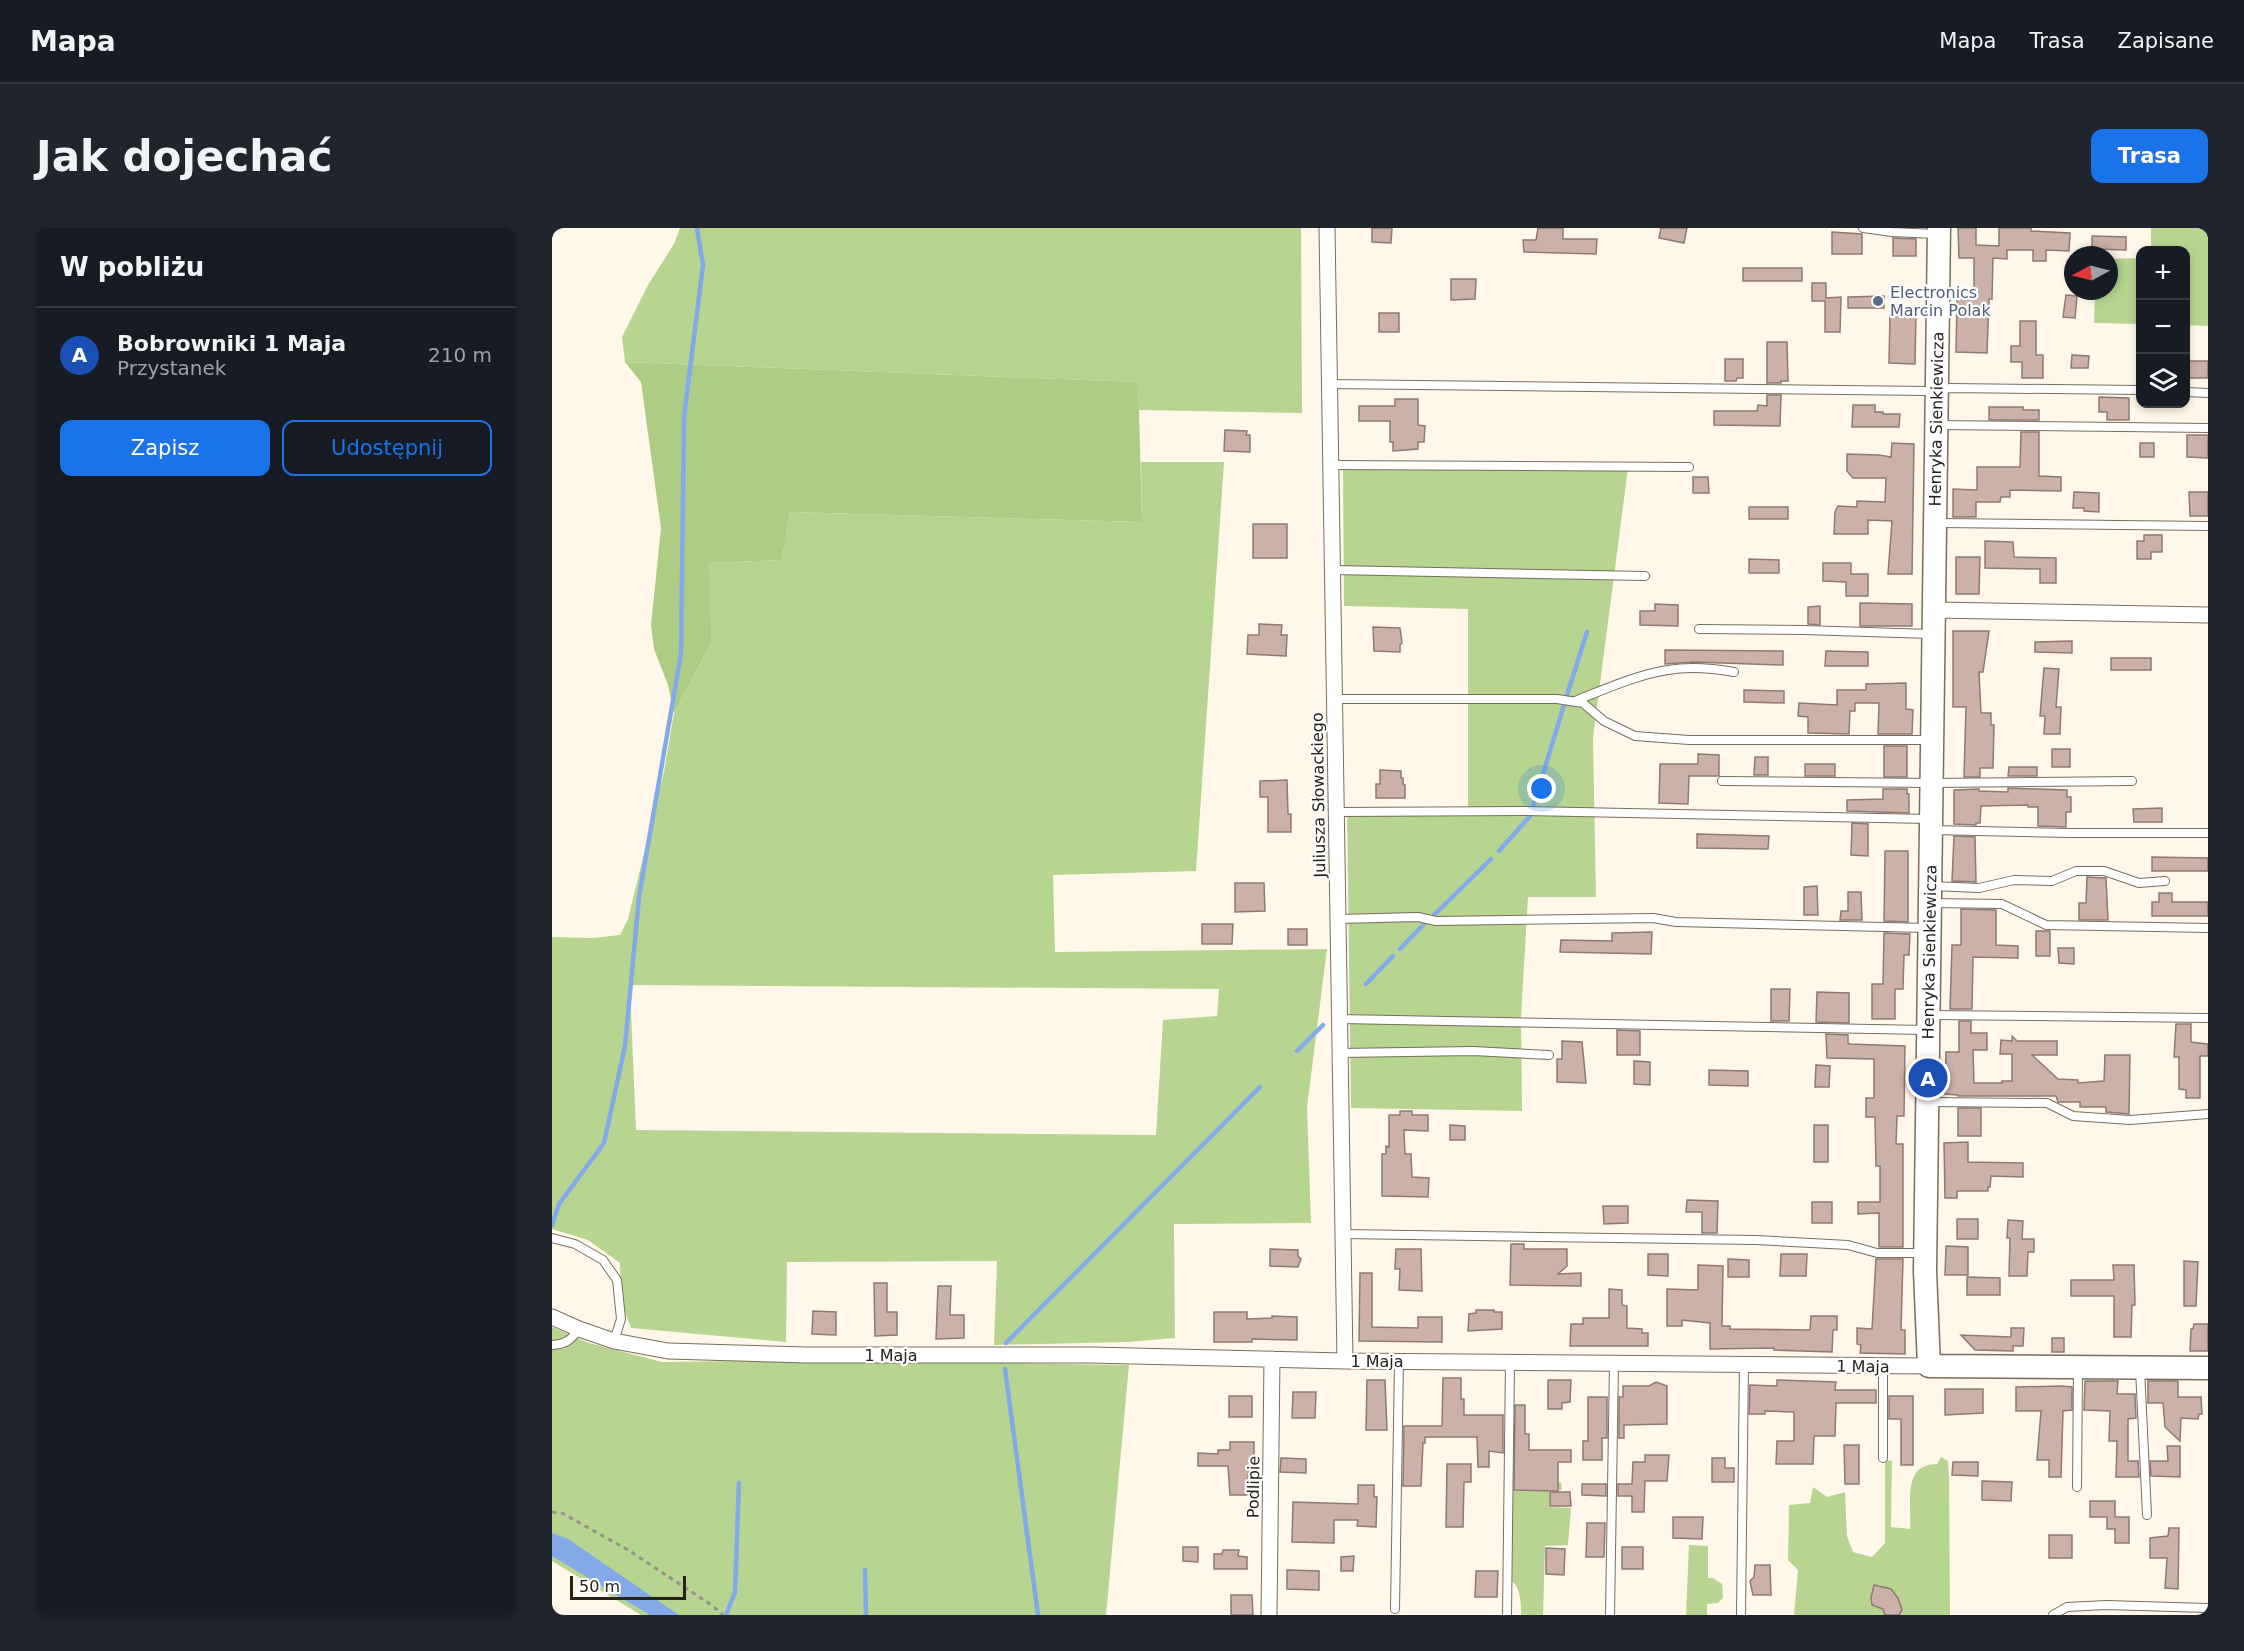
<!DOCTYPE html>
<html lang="pl">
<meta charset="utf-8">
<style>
:root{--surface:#171b24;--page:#20242c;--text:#f1f3f6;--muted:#9ea1a6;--line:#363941;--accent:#1a73e8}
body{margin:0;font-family:"DejaVu Sans",sans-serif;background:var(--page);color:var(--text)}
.controls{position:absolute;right:18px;top:18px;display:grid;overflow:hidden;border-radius:12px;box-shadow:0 3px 9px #0003}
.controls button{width:54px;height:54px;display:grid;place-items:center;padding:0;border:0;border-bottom:2px solid var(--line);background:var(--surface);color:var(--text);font:30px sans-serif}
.compass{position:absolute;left:1512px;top:18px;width:54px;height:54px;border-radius:50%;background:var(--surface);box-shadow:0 3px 9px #0003;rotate:263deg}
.scale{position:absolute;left:18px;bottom:15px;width:116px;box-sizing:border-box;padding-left:6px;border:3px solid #26221a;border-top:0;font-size:16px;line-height:21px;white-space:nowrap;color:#26221a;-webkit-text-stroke:4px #fff;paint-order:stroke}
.you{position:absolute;left:990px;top:561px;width:21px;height:21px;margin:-15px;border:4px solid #fff;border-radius:50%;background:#1a73e8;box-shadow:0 0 0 9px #1a73e833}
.badge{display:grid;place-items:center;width:39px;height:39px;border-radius:50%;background:var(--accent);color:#fff;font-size:20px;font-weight:700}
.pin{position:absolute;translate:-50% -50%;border:3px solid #fff;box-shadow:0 2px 6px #0006}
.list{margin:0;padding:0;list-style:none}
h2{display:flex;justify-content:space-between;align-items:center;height:78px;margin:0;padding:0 24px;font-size:26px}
h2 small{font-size:20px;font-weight:400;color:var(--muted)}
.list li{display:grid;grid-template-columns:39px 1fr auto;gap:18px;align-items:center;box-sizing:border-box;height:96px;padding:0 24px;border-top:2px solid var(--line)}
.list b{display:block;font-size:22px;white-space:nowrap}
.list p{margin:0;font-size:20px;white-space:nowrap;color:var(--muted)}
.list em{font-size:20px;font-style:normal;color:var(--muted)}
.actions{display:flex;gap:12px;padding:18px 24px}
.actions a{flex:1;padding:14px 0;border:2px solid var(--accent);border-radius:12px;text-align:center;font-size:21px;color:var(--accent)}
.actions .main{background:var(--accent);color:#fff}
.icon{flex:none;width:33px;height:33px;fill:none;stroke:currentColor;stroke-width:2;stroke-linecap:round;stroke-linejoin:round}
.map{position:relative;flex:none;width:1656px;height:1387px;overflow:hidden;border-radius:12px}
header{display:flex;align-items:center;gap:36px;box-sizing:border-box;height:84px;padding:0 30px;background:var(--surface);border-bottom:2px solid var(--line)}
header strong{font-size:28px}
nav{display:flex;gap:33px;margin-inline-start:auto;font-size:21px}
.intro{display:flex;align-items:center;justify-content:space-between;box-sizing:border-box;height:144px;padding:0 36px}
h1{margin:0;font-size:42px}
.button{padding:15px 27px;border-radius:12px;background:var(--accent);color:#fff;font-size:21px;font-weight:700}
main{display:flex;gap:36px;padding:0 36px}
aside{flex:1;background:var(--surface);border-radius:12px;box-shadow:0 3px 9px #0003}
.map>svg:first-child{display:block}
.green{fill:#b7d491;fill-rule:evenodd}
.forest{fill:#adcc84}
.water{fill:#84a9e9}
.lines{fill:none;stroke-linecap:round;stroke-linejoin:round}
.stream{stroke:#84a9e9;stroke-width:4.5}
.building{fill:#cbb1aa;stroke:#917872;stroke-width:1.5}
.lane-casing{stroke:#786e5b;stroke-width:10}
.street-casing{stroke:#786e5b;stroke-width:17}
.secondary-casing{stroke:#786e5b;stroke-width:25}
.path{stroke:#979186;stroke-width:3;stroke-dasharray:4.5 4.5;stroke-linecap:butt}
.lane{stroke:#fff;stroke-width:8}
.street{stroke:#fff;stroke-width:15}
.secondary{stroke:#fff;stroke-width:22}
.service-dot{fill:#5c6f8a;stroke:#fff;stroke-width:2}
.labels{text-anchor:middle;stroke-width:4.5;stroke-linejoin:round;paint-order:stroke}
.service-label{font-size:16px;fill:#4e5e75;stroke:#fff;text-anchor:start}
.street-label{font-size:16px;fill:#26221a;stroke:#fff}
</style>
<header>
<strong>Mapa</strong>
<nav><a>Mapa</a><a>Trasa</a><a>Zapisane</a></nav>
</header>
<div class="intro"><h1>Jak dojechać</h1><a class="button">Trasa</a></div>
<main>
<aside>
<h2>W pobliżu<small></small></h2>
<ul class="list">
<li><span class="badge" style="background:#1a4fb4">A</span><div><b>Bobrowniki 1 Maja</b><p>Przystanek</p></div><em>210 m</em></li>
</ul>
<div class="actions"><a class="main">Zapisz</a><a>Udostępnij</a></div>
</aside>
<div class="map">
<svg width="1656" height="1387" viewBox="0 0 1656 1387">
<rect width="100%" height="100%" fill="#fff8ea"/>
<path class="green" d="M128,0H749L750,185L587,182L583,154L73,134L70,109L96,57L122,16Z
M1599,0H1656V98L1634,97V22H1599Z
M1588,30V96L1542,95L1543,63H1557V31Z
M589,234H672L644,643L501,647L503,724L775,721L755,879L759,995L622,996L623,1110L576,1114L442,1117L445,1033L235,1034L234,1114L79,1100L69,1073L68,1035L36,1012L0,1001V709L41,710L68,707L76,691L112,544L122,485L160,413L155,335L230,332L238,284L590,294ZM78,757L667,761L665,788L611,792L604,907L84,902Z
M791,235L1076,240L1041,510L1044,669H976L969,789L970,883L799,880L795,582L916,580V381L792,378Z
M0,1099L37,1115L110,1134L275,1132L577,1137L554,1387H89L0,1333Z
M1389,1229L1396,1233L1397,1250L1398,1387H1242L1246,1342L1236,1332L1237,1277L1258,1275L1261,1259L1275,1269L1293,1264L1295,1308L1301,1324L1320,1329L1333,1315V1232L1340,1233L1339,1299L1358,1301C1360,1277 1349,1236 1385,1236Z
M1009,1254L1010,1262H997V1279L1019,1280L1016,1317L993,1318L991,1387H969C969,1375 969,1361 960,1353L961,1263H982L988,1259Z
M1137,1317L1156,1318V1350H1161L1170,1356L1171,1370L1166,1375L1155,1376V1387H1134Z"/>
<path class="forest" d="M73,134L584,154L587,182L590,294L238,284L230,332L156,335L160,413L122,485L116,457L102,421L99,397L109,300L89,154Z"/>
<path class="water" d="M0,1305L16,1311L127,1387H98L0,1328Z"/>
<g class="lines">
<path class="stream" d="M1015,467L1035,404
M981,579L1012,477
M947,623L978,588
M880,689L939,631
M848,721L872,696
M814,756L841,728
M745,823L771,797
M0,997L7,976L52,915L73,818L87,669L129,426L132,189L151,37L145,0
M454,1115L708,859
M453,1141L486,1387
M313,1342L314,1387
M174,1387L183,1364L187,1255"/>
</g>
<path class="building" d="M820,0H840L839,15L820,14Z
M986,0H1011V11H1045L1044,26L972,24L971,12H984Z
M1109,0H1135L1132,15L1107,10Z
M1406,0H1424V17L1447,18V0H1479V3L1518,5L1517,23L1494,22V33H1481V22H1455V31L1441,30L1440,71H1437L1435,125L1404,124L1405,70H1422V30H1407Z
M1280,4L1310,6V26H1280Z
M1540,8L1574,9V22L1540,21Z
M1341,10L1364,11V28H1341Z
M1191,40H1250V53H1191Z
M899,51H924L923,71L899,72Z
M1260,55H1274V70L1289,69L1288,104H1273V73H1260Z
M1514,67L1525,68L1523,90L1511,89Z
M1332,68V80H1296V69Z
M827,85H847V104H827Z
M1338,86L1364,87L1363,136L1337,135Z
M1468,93H1484V127H1491V150H1470V134H1459V118H1468Z
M1215,114H1235L1236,153H1229V155H1215Z
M1520,127L1537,128L1536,140H1519Z
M1173,131H1191V150H1185L1184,153H1173Z
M1634,133H1656V150H1634Z
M1215,167H1229L1228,198L1162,197V183H1205L1206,177L1215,178Z
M1547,169L1577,170V192H1555V184H1547Z
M843,171H866V197L873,198L872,214H866V221L841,223V214H838V193H807V178H843Z
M1301,177H1323V184H1331V186H1348L1347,199H1300Z
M1437,179H1471V182H1487V192H1437Z
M673,202L695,203L694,207H698V224L672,223Z
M1469,204H1487V248L1509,249V263L1458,262V269H1449L1448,274H1424V289H1401V261L1425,262V239H1468Z
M1635,207H1656V230L1635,229Z
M1340,215L1362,216L1360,346H1336L1340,293L1316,292V306H1282L1283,284L1286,278L1305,279V273L1333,274L1334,250H1301L1295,243V226L1327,227L1339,229Z
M1588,215H1602V229H1588Z
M1141,249H1156L1157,265H1141Z
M1522,264L1547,265V284L1532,283V280H1521Z
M1637,264H1656V288H1638Z
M1197,279H1236V291H1197Z
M701,296H735V330H701Z
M1592,307H1610V324H1599V331H1585V313H1592Z
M1433,313L1461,314L1462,329L1504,330V355H1488V341L1433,340Z
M1404,329H1428L1427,366H1404Z
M1197,331L1227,332V345H1197Z
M1271,335H1299V346H1316V368H1294V354L1271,353Z
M1308,375L1360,376V398H1308Z
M1103,376L1126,377V398L1088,397V383H1103Z
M1268,378V397L1256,396V379Z
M707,396L730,397L729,407H735L734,428L695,426L696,407H707Z
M821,399L848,400L850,415L848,417V424L822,423Z
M1401,403H1437L1431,444H1427L1429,485H1439V497H1442L1441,540H1428V549H1412L1414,479H1401Z
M1520,413V425L1483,424V414Z
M1113,422L1231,423V437L1141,434L1113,436Z
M1274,423L1316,424V438H1273Z
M1559,430H1599V442H1559Z
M1492,440L1507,441L1504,479H1509L1508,506H1492L1493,488H1488Z
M1354,455V481L1361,482L1360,506H1326L1327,475H1303V483H1298L1297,506L1256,505V489L1246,488L1247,475L1285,477V462H1314V456Z
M1192,462L1232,463V475L1192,474Z
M1332,518H1355V549H1332Z
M1500,521H1518V539H1500Z
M1146,526L1167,527V548H1137L1136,576L1107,575L1108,536H1146Z
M1203,529H1216V547H1202Z
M1253,536H1283V548H1253Z
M1457,539H1485V548H1456Z
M828,542L849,543V550H851V556L853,557V570H824V556H828Z
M735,552L736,586H739V604H716V569H708V553Z
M1456,560L1515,562V569H1519V584H1514V599L1486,598V579H1476V577L1429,578L1428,595H1424V597L1402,596V562L1427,561V563L1456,564Z
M1331,561H1355V566H1357V585L1295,583V572L1331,571Z
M1610,580V594H1582L1581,581Z
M1300,595L1316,596V628L1299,627Z
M1145,606L1217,608L1216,621L1145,620Z
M1402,608L1423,609L1424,654L1400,653Z
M1333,623H1356V694L1332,693Z
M1600,629L1656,630V643H1600Z
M1535,649L1554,650L1556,692H1527V675H1534Z
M683,655H712L713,683L683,684Z
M1265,658L1266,687H1252V659Z
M1296,664H1309L1310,692H1288L1289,683H1296Z
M1607,665H1620V674H1656V688H1600V674H1607Z
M1409,681L1444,682V717L1466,718V730L1421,729L1420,781H1398L1400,717H1409Z
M650,696H681L680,716H650Z
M736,701H755V717H736Z
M1484,703H1498V728H1484Z
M1100,704L1099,726L1008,724L1009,712L1060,713V705Z
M1332,705L1358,706L1357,727H1352L1351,761H1343V791H1320V756H1331Z
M1506,720H1522V736L1507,735Z
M1219,761H1238L1237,793H1219Z
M1265,764L1297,765V795L1264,794Z
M1407,793H1419V805H1435V822H1421L1422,855H1450V853H1460V826H1448L1449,812L1460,813V808L1465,813H1505V827H1480L1506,851L1526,852V855L1552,853L1553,827H1578L1577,886L1554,884V879H1528V874H1506L1504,868H1406V867L1393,866L1394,824H1407Z
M1624,796H1639V814L1656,816V828H1648V870H1634V862L1627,861V829H1622Z
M1065,802L1088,803V827H1065Z
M1274,806L1296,807V815L1298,816L1353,818L1352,888H1345L1344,916H1351V1019H1327V985L1306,986V974H1328V938H1324L1323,889H1314V870H1322V831L1275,830Z
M1010,813L1030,814L1034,855L1005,854V831H1010Z
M1082,833L1098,834V857L1082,856Z
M1264,837L1278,838L1277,859H1263Z
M1157,842L1196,843V858L1157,857Z
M1406,880H1429V908H1406Z
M848,883H860V887H876V903L852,902L853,926H859L860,949L877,950L876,969L830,968V926H834V918L837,919V887H848Z
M898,897L913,898V912H898Z
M1262,897H1276V934H1262Z
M1416,914V934L1471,935V949L1439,948L1438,959H1436V963H1405V970H1393L1392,915Z
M1135,972L1166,973L1165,1005H1150V984H1134Z
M1260,974H1280V995H1260Z
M1051,978H1076V995L1052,996Z
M1405,991H1426V1011H1405Z
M1456,992L1471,993L1470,1011H1482V1024H1476L1475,1048H1457L1458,1010H1455Z
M959,1016H972V1021H1015V1038L1006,1046L1029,1045V1058L958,1057Z
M1394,1018L1416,1019V1047H1393Z
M718,1021L746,1022V1028L749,1031L746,1039L718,1038Z
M844,1021H869L870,1063L847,1062L848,1041H843Z
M1096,1026H1116V1048L1096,1047Z
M1229,1026H1255L1254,1048H1228Z
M1176,1031L1197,1032V1049H1176Z
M1324,1031H1351L1349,1102H1353V1126L1308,1125L1309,1117L1305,1116V1100L1320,1101Z
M1632,1033L1646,1034L1644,1078H1632Z
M1146,1037L1171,1038L1170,1098H1178V1101L1258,1102L1259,1088H1285V1102H1281L1280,1124L1222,1122V1120L1158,1121V1095L1130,1092V1098H1115V1061L1146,1062Z
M1561,1037H1582L1583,1077H1580L1579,1109H1562V1068H1519V1052H1562Z
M808,1045H820V1099L866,1100V1089H890V1114L807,1113Z
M1415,1049L1448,1050V1067H1415Z
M322,1055H335V1084H345V1107L323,1108Z
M386,1058H399L398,1087H412V1110L384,1111Z
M1057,1061L1070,1062V1077L1075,1078V1100L1090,1101V1105H1096V1118H1018L1019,1096H1031V1090H1057Z
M924,1082H942V1084H950V1101L916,1103L917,1086L924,1085Z
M261,1083L284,1084V1107L260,1106Z
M662,1084H695V1091L720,1090V1088L745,1089V1112L700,1111V1114H662Z
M1642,1096H1656V1123H1638L1639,1101H1641Z
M1459,1100H1472L1471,1118H1461V1123L1423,1122L1409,1107L1459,1109Z
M1500,1110H1512V1124H1500Z
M891,1150H909V1171H912V1187H951V1225L937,1223V1239H926L925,1209H873V1215H871L869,1258H851L852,1198H890Z
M815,1152H833L835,1202H814Z
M996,1152H1019L1018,1174L1010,1175V1181H996Z
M1225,1152L1284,1154L1283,1162H1324V1175H1284L1283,1208H1262L1261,1236H1224L1225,1213H1242V1184L1213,1183V1186H1197L1198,1157L1225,1158Z
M1533,1153H1566L1565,1166H1583L1584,1190L1576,1191V1233H1586L1587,1249H1564L1565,1213H1557L1558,1183L1532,1182Z
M1596,1153H1626V1169H1649L1650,1186H1647L1646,1191L1629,1190L1628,1213L1613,1199L1611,1175H1596Z
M1104,1154L1115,1158V1196L1072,1197V1210H1067V1169H1071V1158H1097Z
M1510,1158L1520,1159V1182L1511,1183L1509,1249H1497V1232H1485L1489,1183H1464V1159Z
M1393,1161H1431V1185L1393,1187Z
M741,1164H764L763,1190H740Z
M677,1168H700V1189H677Z
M1337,1168H1361V1237H1349V1191H1337Z
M1036,1169H1055V1210H1050V1232H1031V1213H1036Z
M963,1177H973V1206H977V1222H1019V1234H1006V1263L962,1262Z
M678,1214H702V1239L697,1238L695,1267H678L676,1238H646V1225L666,1226V1222H678Z
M1292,1217H1307V1256H1293Z
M1615,1218H1628V1249L1599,1248L1598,1233H1616Z
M1093,1227H1117L1115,1253H1093L1092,1284H1080V1268H1066V1256H1080L1081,1234H1093Z
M729,1230L754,1231V1245L728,1244Z
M1160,1230H1173V1240H1182V1254H1160Z
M1401,1234H1426V1248L1400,1247Z
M895,1236H919V1254H912L911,1299H894Z
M1430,1253L1460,1254L1459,1273L1430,1272Z
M1030,1256H1054V1268L1030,1267Z
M806,1257H822V1269H825L824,1299L805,1298L806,1292H782V1315L740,1314L741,1274L806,1276Z
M998,1264H1018L1019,1278H998Z
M1538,1273H1563V1289H1577V1315H1563V1301H1555V1289H1538Z
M1121,1289H1151L1150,1311L1121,1310Z
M1035,1295H1053L1052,1329H1034Z
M1617,1300H1627L1626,1361L1613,1360L1615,1330H1598V1310L1616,1308Z
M1497,1307H1520V1330H1497Z
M631,1319H646V1334L631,1333Z
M1070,1319H1091V1341H1070Z
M994,1320L1013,1321L1012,1347L994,1346Z
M671,1322H687L686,1328L695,1329V1341H662V1326H670Z
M802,1328L801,1343H789V1329Z
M1203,1337H1218L1219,1367H1201L1198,1353L1202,1349Z
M735,1342L767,1343V1362L735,1361Z
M924,1343H946L945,1369H923Z
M1322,1357L1339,1361L1346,1370L1350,1382L1347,1387H1333L1331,1381L1320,1377L1319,1370Z
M679,1367H700L701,1387H679Z"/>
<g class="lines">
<g class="lane-casing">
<path id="lane" d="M1311,0L1340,4L1384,6
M778,156L1376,163L1399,160L1588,162
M1634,164L1656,165
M1385,197L1656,200
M779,237L1137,239
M1387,295L1656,298
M781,342L1093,348
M1147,401L1251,402L1379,406
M783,471H1005L1031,475L1052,493L1083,508L1137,512H1378
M1023,473C1051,462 1087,446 1116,442C1138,438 1160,440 1182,444
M1170,553L1379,555L1580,553
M784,584L974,583L1377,591
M1380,602L1517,605H1656
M1379,658L1427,660L1462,652L1500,653L1524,643H1552L1587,655L1613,653
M1380,675L1450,676L1494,697L1656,700
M786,691L866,689L884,693L1101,690L1124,694L1375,700
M1379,787L1656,790
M788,791L1374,802
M788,825L921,823L997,827
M1377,874L1495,875L1521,888L1578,892L1656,886
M791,1006L1204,1012L1296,1017L1325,1025H1372
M0,1010L23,1016L51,1032L65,1052L69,1091L62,1113
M0,1117C14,1116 19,1112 27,1101
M1331,1138V1230
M1588,1141L1595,1287
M1525,1259L1526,1140
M843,1381L847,1133
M955,1387L958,1134
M1058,1387L1062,1135
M1189,1387L1192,1136
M1501,1387L1515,1379L1554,1377L1656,1380"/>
</g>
<g class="street-casing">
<path id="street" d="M775,0L793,1133
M1381,382L1656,387
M0,1089L27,1101L62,1113L116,1123L254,1127H539L793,1133L1377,1138
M717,1387L720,1131"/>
</g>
<g class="secondary-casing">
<path id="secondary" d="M1387,0L1373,1043L1377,1138L1656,1140"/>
</g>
<path class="path" d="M0,1284L10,1285L76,1322L161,1378L171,1387"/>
<use href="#lane" class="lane"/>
<use href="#street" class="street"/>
<use href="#secondary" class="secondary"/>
</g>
<circle class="service-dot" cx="1326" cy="73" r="6"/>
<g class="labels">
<g class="service-label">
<text x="1338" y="70">Electronics<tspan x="1338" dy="18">Marcin Polak</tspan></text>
</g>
<g class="street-label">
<text transform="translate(1384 191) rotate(-89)" y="6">Henryka Sienkiewicza</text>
<text transform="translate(766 567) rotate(-91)" y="6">Juliusza Słowackiego</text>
<text transform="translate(1377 724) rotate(-89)" y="6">Henryka Sienkiewicza</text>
<text x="339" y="1133">1 Maja</text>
<text x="825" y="1139">1 Maja</text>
<text transform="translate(1311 1138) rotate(1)" y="6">1 Maja</text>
<text transform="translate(701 1259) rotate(-89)" y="6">Podlipie</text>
</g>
</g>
</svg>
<div class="controls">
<button>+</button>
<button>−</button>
<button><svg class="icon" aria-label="layers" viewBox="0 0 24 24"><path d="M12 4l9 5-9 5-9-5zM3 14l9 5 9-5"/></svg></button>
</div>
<svg class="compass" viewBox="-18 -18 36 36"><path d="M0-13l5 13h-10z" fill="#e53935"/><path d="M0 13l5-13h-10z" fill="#9ea1a6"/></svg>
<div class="scale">50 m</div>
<div class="you"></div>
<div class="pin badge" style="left:1376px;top:850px;background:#1a4fb4">A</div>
</div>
</main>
